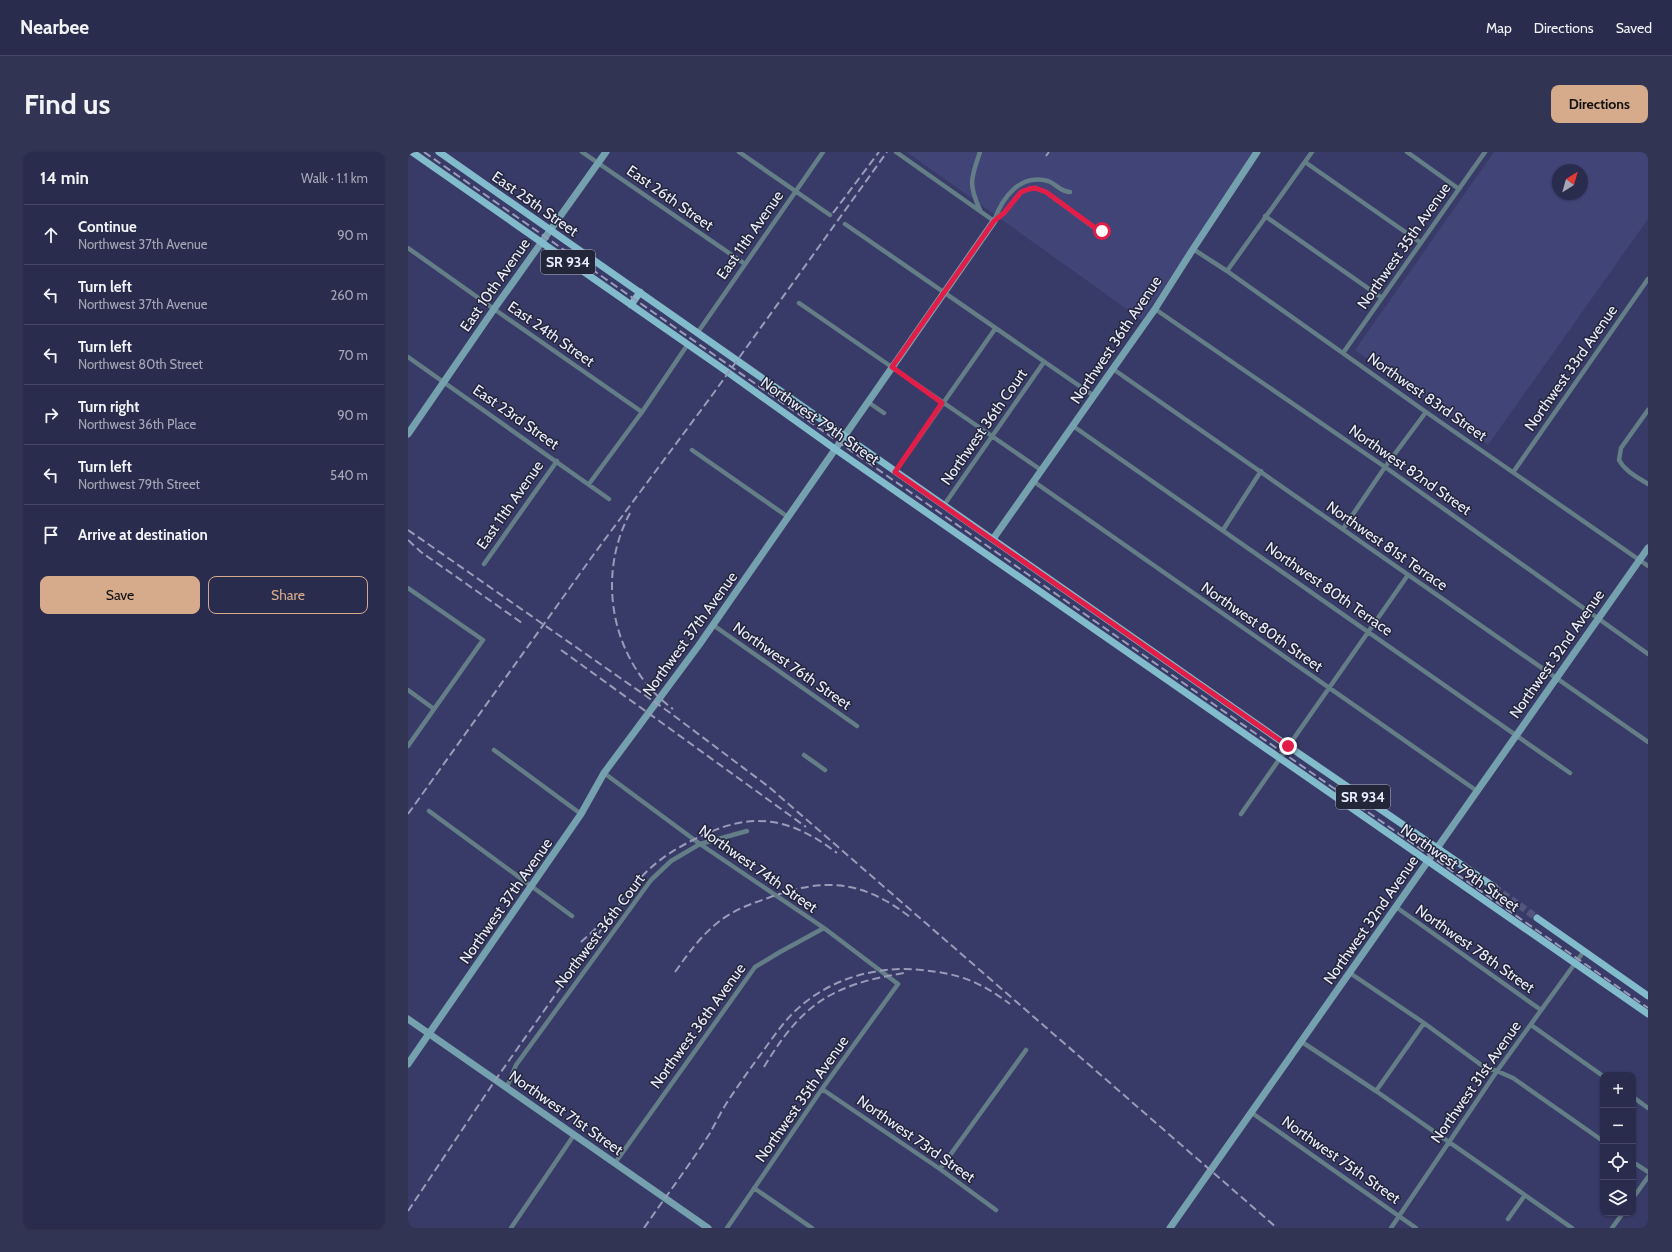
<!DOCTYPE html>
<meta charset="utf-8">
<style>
:root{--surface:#2a2c4d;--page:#323454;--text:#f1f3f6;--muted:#a5a7b6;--line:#464865;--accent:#d6ab8b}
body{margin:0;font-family:Cabin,sans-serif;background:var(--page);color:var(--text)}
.controls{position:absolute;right:12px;bottom:12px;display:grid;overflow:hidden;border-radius:8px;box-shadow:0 1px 3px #0004}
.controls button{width:36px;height:36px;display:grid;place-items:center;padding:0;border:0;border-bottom:1px solid var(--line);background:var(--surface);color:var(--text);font:20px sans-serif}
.compass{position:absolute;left:1144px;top:12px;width:36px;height:36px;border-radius:50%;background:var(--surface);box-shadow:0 1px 3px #0004;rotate:37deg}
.stop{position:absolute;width:12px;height:12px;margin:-9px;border:3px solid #e11d48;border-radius:50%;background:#fff}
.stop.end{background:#e11d48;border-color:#fff;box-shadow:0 1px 4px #0008}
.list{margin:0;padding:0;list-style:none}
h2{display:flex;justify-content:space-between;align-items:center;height:52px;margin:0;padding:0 16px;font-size:17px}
h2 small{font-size:13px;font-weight:400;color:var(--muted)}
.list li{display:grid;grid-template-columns:26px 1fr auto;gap:12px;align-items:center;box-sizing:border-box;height:60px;padding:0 16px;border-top:1px solid var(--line)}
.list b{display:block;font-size:15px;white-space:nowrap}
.list p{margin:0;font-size:13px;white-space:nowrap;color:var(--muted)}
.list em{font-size:13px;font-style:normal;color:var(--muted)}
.actions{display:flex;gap:8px;padding:12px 16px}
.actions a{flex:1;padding:9px 0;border:1px solid var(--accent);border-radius:8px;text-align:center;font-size:14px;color:var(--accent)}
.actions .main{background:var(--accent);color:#111}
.icon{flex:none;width:22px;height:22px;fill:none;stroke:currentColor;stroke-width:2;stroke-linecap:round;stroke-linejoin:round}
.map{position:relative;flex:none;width:1240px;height:1076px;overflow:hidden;border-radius:8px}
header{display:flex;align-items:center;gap:24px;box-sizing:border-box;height:56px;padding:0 20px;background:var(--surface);border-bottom:1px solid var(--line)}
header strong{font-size:19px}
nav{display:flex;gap:22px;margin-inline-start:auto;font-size:14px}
.intro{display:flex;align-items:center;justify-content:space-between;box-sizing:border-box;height:96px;padding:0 24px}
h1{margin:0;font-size:28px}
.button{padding:10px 18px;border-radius:8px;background:var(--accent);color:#111;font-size:14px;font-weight:700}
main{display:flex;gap:24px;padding:0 24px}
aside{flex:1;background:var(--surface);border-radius:8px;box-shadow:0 1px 3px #0004}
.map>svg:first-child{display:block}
.built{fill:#414477;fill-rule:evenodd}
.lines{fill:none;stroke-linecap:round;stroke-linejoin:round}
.primary-tunnel{stroke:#53567e;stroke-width:7;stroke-dasharray:7 3.5;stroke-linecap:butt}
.street{stroke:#647e87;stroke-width:4.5}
.secondary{stroke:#75a0ae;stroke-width:7}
.primary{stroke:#82bbcc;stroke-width:7}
.rail{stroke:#999bb9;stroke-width:2;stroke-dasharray:8 4;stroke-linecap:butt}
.route{stroke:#e11d48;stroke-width:5}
.labels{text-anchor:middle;stroke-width:3;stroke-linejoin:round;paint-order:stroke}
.shield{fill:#232539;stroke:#afb1c3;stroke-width:1}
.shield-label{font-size:14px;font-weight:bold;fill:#ebedfe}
.street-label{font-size:15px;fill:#ebedfe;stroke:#232539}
</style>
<header>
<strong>Nearbee</strong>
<nav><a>Map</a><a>Directions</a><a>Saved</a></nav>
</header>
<div class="intro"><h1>Find us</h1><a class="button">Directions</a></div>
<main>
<aside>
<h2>14 min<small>Walk · 1.1 km</small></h2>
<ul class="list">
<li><svg class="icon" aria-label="ahead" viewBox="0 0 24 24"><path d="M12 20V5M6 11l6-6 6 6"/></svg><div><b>Continue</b><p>Northwest 37th Avenue</p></div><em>90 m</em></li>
<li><svg class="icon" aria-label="left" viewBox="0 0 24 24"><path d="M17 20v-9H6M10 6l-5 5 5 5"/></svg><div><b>Turn left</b><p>Northwest 37th Avenue</p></div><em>260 m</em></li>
<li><svg class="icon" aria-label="left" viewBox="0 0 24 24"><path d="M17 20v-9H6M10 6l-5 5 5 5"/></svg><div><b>Turn left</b><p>Northwest 80th Street</p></div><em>70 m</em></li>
<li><svg class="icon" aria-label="right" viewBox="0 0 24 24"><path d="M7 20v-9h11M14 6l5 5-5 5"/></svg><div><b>Turn right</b><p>Northwest 36th Place</p></div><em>90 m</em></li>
<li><svg class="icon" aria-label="left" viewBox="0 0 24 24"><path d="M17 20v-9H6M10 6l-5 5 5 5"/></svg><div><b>Turn left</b><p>Northwest 79th Street</p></div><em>540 m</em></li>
<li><svg class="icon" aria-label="arrive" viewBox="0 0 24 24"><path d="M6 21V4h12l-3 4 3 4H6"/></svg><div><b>Arrive at destination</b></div></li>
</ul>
<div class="actions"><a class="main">Save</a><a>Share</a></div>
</aside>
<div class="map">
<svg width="1240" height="1076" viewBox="0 0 1240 1076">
<rect width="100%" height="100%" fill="#383b67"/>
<path class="built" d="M499,0H847L734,168Z
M1086,0H1240V67L1080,293L947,198ZM1150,18H1174V42H1150Z"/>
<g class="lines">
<path class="primary-tunnel" d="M1086,735L1129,766"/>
<path class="street" d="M174,0L337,112
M331,0L422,63
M488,0L586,69
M572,0C563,26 560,32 572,58
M999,0L1051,37
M897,10L1013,91
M857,64L974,146
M586,69L596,61L613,40L621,37L627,36L638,40L688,77L696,79
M586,69C594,46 612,21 640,29C648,32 653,40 662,40
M437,72L686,244
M0,96L86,157L234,260
M785,97L819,119L1018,260L1240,414
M819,119L904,0
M391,151L633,318
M747,157L977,315L1240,502
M290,180L415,0
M935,201L1077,0
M0,205L201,347
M705,217L1240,590
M460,250L476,261
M1240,258L1213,296L1211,308C1217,319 1229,325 1240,332
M665,274L1162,621
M284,298L380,365
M1106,319L1240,127
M487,320L587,177
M625,329L1069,639
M181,332L234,260L280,192
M536,353L636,210
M935,377L977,315L1018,260
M815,378L853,319
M76,412L149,309
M0,436L75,488L0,594
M305,473L449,574
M0,538L26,557
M86,598L173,662
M396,603L417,618
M196,621L292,692L416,776L490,832L414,937L319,1076
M21,659L164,764
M833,662L1000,423
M988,755L1133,858
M942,821L1016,871L1076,915L1089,919L1105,926L1195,989
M1123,873L1195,924
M894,890L968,939L1164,1076
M99,935L108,913L243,728L263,709L292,692L339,679
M414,937L532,1017L588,1058
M968,939L1016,871
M1225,945L1240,956
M844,961L1008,1076
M1225,1010L1240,1020
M207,1011L347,815L372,800L416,776
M532,1017L618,898
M346,1036L404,1076
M1225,1046L1240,1025
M1100,1067L1117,1043
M103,1076L166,983
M983,1076L1089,919L1176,799
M1204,1076L1215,1061"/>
<path class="secondary" d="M0,282L86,157L198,0
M585,387L747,157L785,97L849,0
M0,867L300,1076
M0,912L173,662L196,621L291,493L586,69
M762,1076L1240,396"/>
<path class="primary" d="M4,0L318,219L427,297L1240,862
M31,0L880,594L1086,735
M223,153L232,140
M1129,766L1240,844"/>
<path class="rail" d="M16,0L1240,856
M638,4L641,0
M425,61L471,0
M222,361C187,426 204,512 265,557
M0,378L261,560L361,635L869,1076
M0,388L13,400L114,471
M153,498L398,675
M0,662L186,402L305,242L479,0
M173,790L194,771
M267,820C280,802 291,786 308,772C323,759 342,752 360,746C416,725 454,728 502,765
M356,915C394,852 423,833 496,821
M0,1059L88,927L214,748C235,720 253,704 285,688C341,659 379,663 429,701
M236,1076C258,1044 281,1014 302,981C307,972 312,962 318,952C327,938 337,924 347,910C359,894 370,877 384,862C418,828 466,813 514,818C552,822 571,829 602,852"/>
</g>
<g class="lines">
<path class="route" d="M694,79L686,75L638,40L627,36L621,37L613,40L596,61L586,69L484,215L534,251L487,320L880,594"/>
</g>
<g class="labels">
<g class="shield">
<rect x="133" y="98" width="54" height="24" rx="3"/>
<rect x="928" y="633" width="54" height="24" rx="3"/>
</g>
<g class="shield-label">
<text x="160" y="115">SR 934</text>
<text x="955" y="650">SR 934</text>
</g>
<g class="street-label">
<text transform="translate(262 46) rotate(35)" y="5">East 26th Street</text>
<text transform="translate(127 52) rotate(35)" y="5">East 25th Street</text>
<text transform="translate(342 83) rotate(-55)" y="5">East 11th Avenue</text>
<text transform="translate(996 94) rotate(-55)" y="5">Northwest 35th Avenue</text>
<text transform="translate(87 133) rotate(-55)" y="5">East 10th Avenue</text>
<text transform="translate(143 182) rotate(35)" y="5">East 24th Street</text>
<text transform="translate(708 188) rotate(-56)" y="5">Northwest 36th Avenue</text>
<text transform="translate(1163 216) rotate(-55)" y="5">Northwest 33rd Avenue</text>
<text transform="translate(1019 245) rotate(35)" y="5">Northwest 83rd Street</text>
<text transform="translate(108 265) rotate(35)" y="5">East 23rd Street</text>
<text transform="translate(412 269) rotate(35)" y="5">Northwest 79th Street</text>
<text transform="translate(576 275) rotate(-55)" y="5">Northwest 36th Court</text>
<text transform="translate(1002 318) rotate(35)" y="5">Northwest 82nd Street</text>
<text transform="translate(102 353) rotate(-55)" y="5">East 11th Avenue</text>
<text transform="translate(979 394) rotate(35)" y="5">Northwest 81st Terrace</text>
<text transform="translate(921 437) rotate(35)" y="5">Northwest 80th Terrace</text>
<text transform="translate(854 475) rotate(35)" y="5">Northwest 80th Street</text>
<text transform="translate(282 482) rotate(-54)" y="5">Northwest 37th Avenue</text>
<text transform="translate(1149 502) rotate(-55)" y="5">Northwest 32nd Avenue</text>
<text transform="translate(384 514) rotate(35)" y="5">Northwest 76th Street</text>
<text transform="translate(1052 716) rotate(35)" y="5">Northwest 79th Street</text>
<text transform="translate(350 717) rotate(35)" y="5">Northwest 74th Street</text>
<text transform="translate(98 749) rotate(-55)" y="5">Northwest 37th Avenue</text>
<text transform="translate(963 768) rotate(-55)" y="5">Northwest 32nd Avenue</text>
<text transform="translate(192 779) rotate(-53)" y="5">Northwest 36th Court</text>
<text transform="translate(1067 797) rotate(35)" y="5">Northwest 78th Street</text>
<text transform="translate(290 874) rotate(-54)" y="5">Northwest 36th Avenue</text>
<text transform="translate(1068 930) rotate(-55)" y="5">Northwest 31st Avenue</text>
<text transform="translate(394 947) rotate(-55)" y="5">Northwest 35th Avenue</text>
<text transform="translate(158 961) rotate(35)" y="5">Northwest 71st Street</text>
<text transform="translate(508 987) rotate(35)" y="5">Northwest 73rd Street</text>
<text transform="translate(933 1008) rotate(35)" y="5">Northwest 75th Street</text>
</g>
</g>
</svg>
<div class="controls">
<button>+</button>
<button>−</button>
<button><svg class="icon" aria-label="locate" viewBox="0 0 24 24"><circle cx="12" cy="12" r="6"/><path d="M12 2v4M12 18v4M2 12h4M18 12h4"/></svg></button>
<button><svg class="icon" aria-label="layers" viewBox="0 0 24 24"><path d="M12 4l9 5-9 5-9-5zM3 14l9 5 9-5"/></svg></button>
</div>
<svg class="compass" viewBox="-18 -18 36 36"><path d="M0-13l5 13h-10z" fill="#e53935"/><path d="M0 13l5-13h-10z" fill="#a5a7b6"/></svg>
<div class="stop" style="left:694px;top:79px"></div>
<div class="stop end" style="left:880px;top:594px"></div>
</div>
</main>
